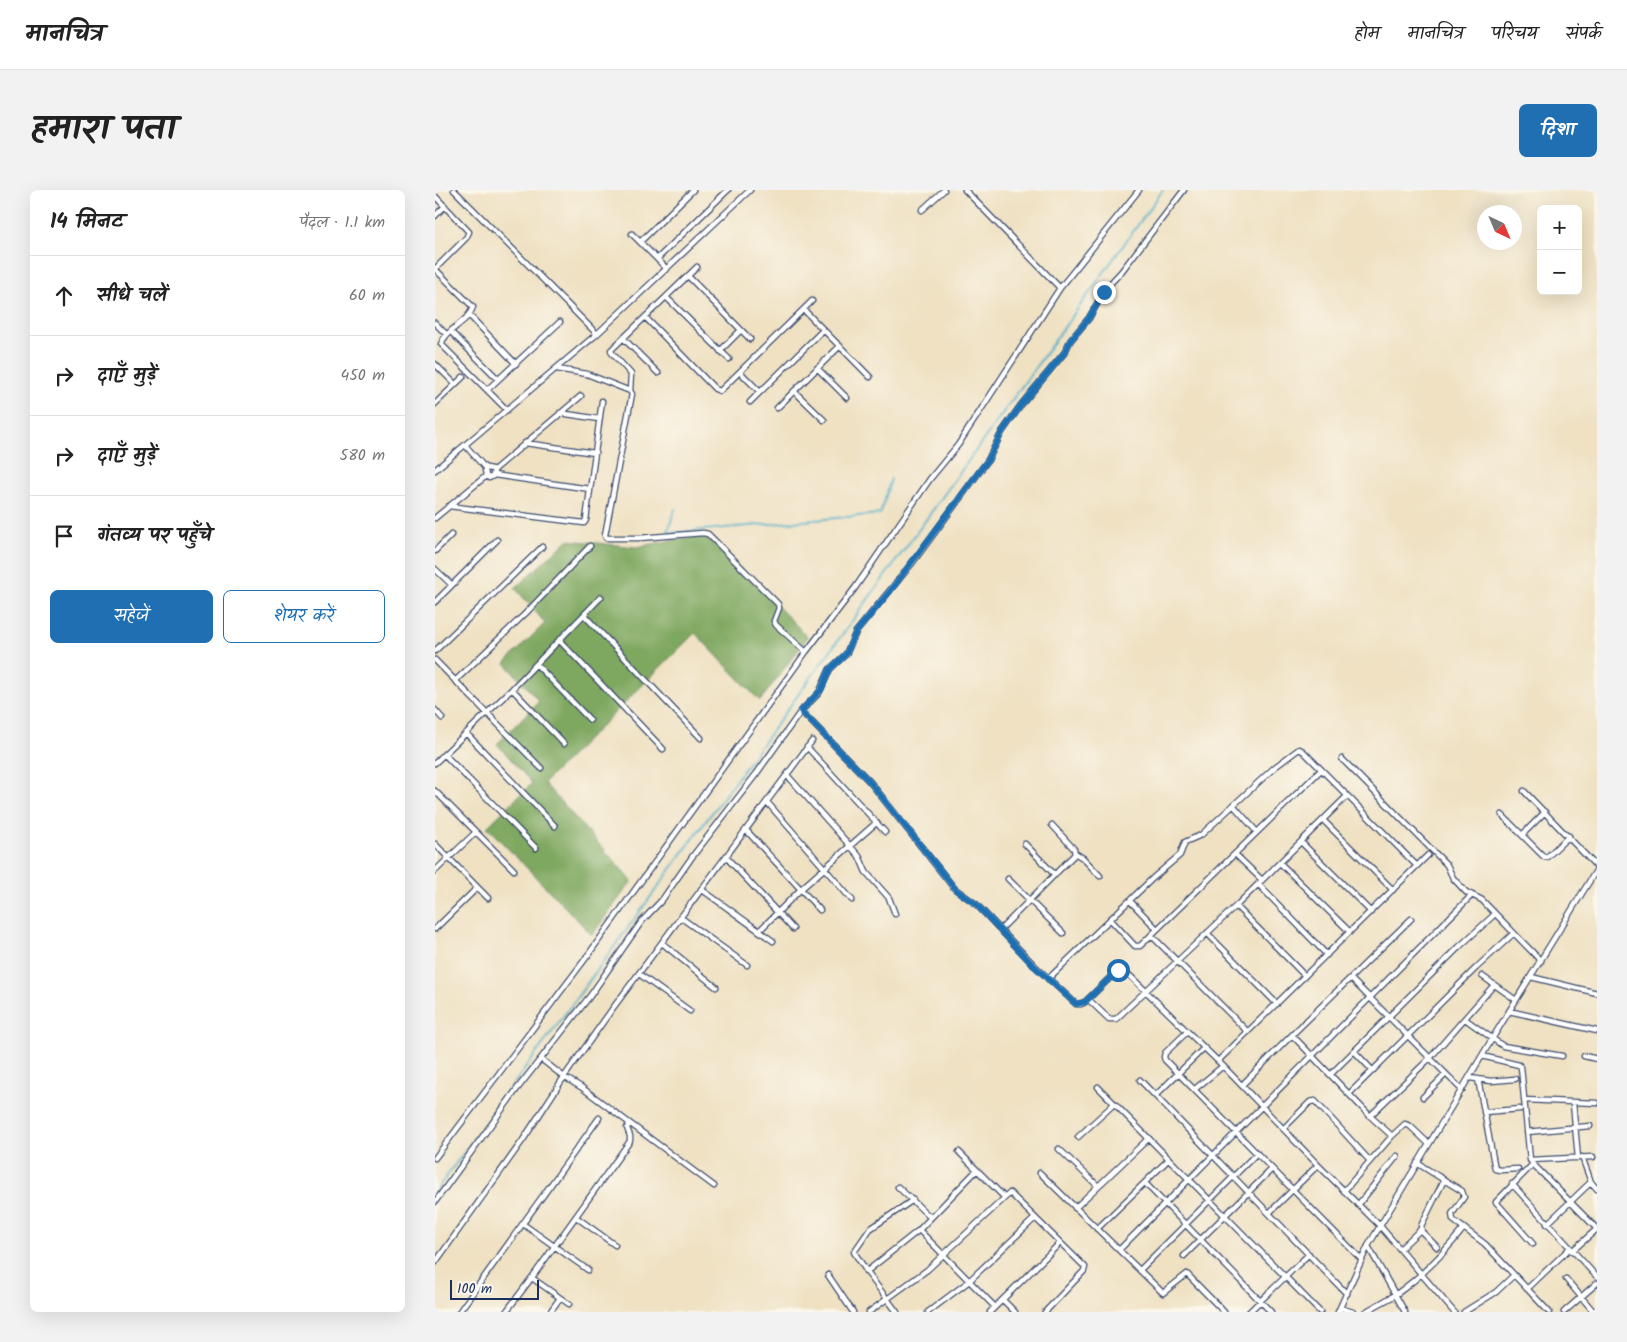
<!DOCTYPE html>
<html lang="hi">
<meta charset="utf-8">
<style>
:root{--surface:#fff;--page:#f2f2f2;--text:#222;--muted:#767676;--line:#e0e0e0;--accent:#1f6fb2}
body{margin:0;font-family:Kalam,"Playpen Sans Deva",sans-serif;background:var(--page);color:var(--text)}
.controls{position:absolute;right:15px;top:15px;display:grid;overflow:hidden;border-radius:8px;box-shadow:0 5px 20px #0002}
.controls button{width:45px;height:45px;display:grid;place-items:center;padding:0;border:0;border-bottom:1px solid var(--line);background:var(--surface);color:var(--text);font:25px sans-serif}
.compass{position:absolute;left:1042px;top:15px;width:45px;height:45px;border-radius:50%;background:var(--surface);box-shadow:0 5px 20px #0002;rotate:136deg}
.scale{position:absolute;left:15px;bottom:12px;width:89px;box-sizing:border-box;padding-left:5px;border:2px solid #1b2f5e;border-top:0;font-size:14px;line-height:18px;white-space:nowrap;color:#1b2f5e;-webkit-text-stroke:4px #fbf7ec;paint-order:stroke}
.stop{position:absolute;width:15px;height:15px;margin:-11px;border:4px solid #1f6fb2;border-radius:50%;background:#fff}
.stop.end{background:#1f6fb2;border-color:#fff;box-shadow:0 1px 5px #0008}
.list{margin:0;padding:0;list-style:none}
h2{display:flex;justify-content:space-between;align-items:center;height:65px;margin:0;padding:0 20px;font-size:21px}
h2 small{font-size:16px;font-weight:400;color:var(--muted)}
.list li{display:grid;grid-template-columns:32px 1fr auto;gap:15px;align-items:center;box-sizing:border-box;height:80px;padding:0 20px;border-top:1px solid var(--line)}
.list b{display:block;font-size:19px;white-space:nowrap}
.list em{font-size:16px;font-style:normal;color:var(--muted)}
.actions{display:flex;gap:10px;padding:15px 20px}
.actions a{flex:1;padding:11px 0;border:1px solid var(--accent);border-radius:8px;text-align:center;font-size:18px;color:var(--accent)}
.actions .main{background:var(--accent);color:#fff}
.icon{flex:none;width:28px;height:28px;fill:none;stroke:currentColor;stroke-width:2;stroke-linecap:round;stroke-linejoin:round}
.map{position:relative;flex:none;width:1162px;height:1122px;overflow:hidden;border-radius:8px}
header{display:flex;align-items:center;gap:30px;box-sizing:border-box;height:70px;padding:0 25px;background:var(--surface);border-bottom:1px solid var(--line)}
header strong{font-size:24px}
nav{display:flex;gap:28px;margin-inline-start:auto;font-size:18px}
.intro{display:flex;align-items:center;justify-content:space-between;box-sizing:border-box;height:120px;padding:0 30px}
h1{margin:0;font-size:35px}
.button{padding:12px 22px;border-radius:8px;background:var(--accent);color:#fff;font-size:18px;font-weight:700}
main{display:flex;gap:30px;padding:0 30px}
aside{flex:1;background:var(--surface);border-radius:8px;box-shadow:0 5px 20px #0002}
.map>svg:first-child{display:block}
.forest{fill:#7ea75f;stroke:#4c6b5e}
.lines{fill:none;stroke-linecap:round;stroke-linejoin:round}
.stream{stroke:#48adc8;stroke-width:2}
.street-casing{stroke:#3b4a6d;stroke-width:7}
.street{stroke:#fff;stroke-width:4.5}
.route{stroke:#1f6fb2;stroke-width:6}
</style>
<header>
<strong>मानचित्र</strong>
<nav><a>होम</a><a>मानचित्र</a><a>परिचय</a><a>संपर्क</a></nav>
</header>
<div class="intro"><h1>हमारा पता</h1><a class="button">दिशा</a></div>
<main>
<aside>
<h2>14 मिनट<small>पैदल · 1.1 km</small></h2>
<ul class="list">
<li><svg class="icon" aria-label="ahead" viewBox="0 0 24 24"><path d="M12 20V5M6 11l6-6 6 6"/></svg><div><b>सीधे चलें</b></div><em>60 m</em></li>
<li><svg class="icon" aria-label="right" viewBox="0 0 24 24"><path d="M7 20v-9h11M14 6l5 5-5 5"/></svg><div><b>दाएँ मुड़ें</b></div><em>450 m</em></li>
<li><svg class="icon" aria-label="right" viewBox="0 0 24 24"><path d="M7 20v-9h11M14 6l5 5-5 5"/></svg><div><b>दाएँ मुड़ें</b></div><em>580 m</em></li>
<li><svg class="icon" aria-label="arrive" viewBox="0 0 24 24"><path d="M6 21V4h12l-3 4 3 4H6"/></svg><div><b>गंतव्य पर पहुँचे</b></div></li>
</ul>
<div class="actions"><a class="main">सहेजें</a><a>शेयर करें</a></div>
</aside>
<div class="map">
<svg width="1162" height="1122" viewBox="0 0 1162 1122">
<rect width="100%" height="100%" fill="#fbf7ec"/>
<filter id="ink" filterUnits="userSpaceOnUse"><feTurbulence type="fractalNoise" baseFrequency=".02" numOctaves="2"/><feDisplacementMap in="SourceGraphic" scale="10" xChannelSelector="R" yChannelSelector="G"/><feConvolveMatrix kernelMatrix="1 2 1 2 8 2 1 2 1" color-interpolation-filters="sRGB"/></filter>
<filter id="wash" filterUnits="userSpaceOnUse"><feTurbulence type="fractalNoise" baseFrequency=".0096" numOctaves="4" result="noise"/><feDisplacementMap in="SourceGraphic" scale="20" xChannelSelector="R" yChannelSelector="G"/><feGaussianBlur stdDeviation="1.12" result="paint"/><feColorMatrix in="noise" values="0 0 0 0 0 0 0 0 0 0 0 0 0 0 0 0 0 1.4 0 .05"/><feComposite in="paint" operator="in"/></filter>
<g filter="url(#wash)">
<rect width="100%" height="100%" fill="#efe1c2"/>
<path class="forest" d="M271,344L373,447L325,511L260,443L109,593L197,691L157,745L52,637L97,593L62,554L104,511L70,473L110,433L80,398L133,350L201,357Z"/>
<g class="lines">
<path class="stream" d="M240,319L233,341L235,343L445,324L456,289
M0,1002L485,338L728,0"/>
</g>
</g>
<g filter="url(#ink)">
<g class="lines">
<g class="street-casing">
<path id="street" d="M19,0L162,144
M530,0L625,98
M0,6L34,42L31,48L0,79L38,117C33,133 11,139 6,154L72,220
M487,20L509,0
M0,26L10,16
M197,44L232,79
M205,52L258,0
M222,69L293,0
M253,86L315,149
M231,107L294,169
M369,120L435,187
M34,125L81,174
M210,127L280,199L285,201L377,111
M0,133L12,145
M16,142L63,189
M188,148L223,183
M285,161L306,140
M0,174L20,194
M382,178L412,208
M122,179L152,184L195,201L197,204L170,345L171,348H204L268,343L273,344L343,414L344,418L339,431L341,435L371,462
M305,182L325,202
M52,200L125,132
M195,201L196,184L177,163L176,160L262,77
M359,201L389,230
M315,212L388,140
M0,214L28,187
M342,218L405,156
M125,223L164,229
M90,253L160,263
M30,255L51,279
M0,280L162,144L315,0
M59,280L146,206
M59,285L155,299
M14,316L149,333L151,330L167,211
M0,328L51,286L54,288L58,286L59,281L57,279L52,278L50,280L51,286
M0,361L16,345
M0,379L17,395
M0,412L62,350
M149,425L266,548
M124,450L228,559
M0,461L107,357
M0,470L106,578
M101,474L155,530
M20,491L91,423L155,356
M77,499L129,554
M0,520L7,528
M366,521L435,592L519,698L541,714L599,775L641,814H646L650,812L683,780H689L788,876L883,975L945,1036L1019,1122
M31,543L120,636
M372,557L450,642
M9,564L101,658
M907,569L1012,675L1018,688L1031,702L1047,710L1106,771
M0,573L77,499L166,407
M352,585L424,666L431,682L454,708L460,724
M0,601L79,680
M1089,601L1162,677
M332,612L417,710
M799,616L822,642
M1067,625L1109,667H1112L1134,646
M888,630L958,700
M311,640L385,720
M1087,645L1110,622
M866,652L936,722
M0,654L53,708
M590,654L620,685
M640,663L648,668L665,686
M800,664L827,690
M291,667L358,739
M845,673L915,742
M0,681L41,642
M573,689L628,743
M823,694L892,765
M266,699L338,751
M695,711L722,739
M801,716L870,786
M245,727L312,775
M675,729L700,756H705L886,580
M0,739L42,698
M566,739L640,664L639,659L617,635
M324,741L366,699L441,633
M772,743L842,814
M716,745L813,842
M227,753L281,797
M204,784L255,821
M1047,786L1081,810
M1096,787L1162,803
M613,789L718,688L745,665L750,652L766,645L840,577L864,559L868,561L982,676
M916,789L1027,900
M653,809L674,829H681L801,716L912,606
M1074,821L1162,841
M1030,829L1068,856L1127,866
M752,842L730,863L729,867L730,870L927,1070
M857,845L935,926L957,946
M919,861L938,881
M1047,866L1084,875L1086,877L1095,970L1098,974L1162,1039
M1149,866L1162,869
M106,869L129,887L146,897L279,996
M783,871L993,665
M896,884L1024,757L1060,724
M1035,888L1056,891L1080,889
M1043,889L1060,979L1065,980L1083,979
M705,890L912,1104
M807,895L865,837L976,729
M663,897L885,1122
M760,899L788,876
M914,904L1041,778L1079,743
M721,905L769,858
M988,907L1011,884
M1089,910L1162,913
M1138,913L1143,968
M1049,922L1085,919
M935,926L995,868L1059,795
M848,939L875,912L880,911L935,971
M1092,942L1155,936
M643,947L679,914
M624,959L663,996
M524,962L569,1007
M1147,967L1156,992L1162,999
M0,968L148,772L371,462L420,398L495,289L523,255L625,98L704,0
M1095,970L1158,967
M982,973L1027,1001L1029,1007L1017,1024L1018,1030L1050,1054L1114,1122
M1098,974L1061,1012L1098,1054
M605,983L728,1103L752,1084L789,1122
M710,993L836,1122
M1077,994L1162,1087
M463,997L495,1027
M909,1001L957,946L970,934L975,936L994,954
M0,1012L82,899L155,806L207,731L227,710L257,667L322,583L366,521L384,503L395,479L411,464L421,442L478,372L553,270L567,242L586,215L630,162L635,151L654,128L671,98L686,82L749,0
M923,1015L962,966
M640,1018L714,948
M834,1023L883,975
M141,1027L180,1055
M88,1034L153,1080
M1112,1034L1156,992
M662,1039L734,969
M484,1040L560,1117
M933,1056L970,1122
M1002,1057L987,1042L986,1036L1009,990
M965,1059L986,1039
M684,1060L1037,705
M1137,1061L1162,1039
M749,1066L837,979
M0,1073L88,950L129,887L178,818L377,551
M705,1080L822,963
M431,1082L484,1040L542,980
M393,1085L418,1122
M97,1088L134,1114
M1131,1089L1159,1122
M1092,1099L1134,1059
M568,1110L580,1122
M905,1118L918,1122
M24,1122L164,928
M71,1122L101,1082L195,951V946L192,938L194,934
M115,1122L125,1108
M434,1122L492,1080L575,1003L650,1077L649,1081L610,1122
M462,1122L434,1085L419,1062L435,1039L478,1010
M493,1122L533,1092L600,1028
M555,1122L625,1053
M814,1122L874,1064
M903,1122L933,1056L1057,849L1162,679
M930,1122C940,1116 950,1111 960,1105C986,1087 1010,1062 1029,1038
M1029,1122L1061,1102L1079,1085
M1129,1122L1162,1093"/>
</g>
<use href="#street" class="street"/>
</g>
</g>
<g class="lines" filter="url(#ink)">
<path class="route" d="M669,102L654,128L635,151L630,162L586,215L567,242L553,270L456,400L421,442L411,464L395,479L386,500L366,521L435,592L521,700L541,714L598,775L641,814L650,812L683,780"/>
</g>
</svg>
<div class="controls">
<button>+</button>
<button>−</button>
</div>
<svg class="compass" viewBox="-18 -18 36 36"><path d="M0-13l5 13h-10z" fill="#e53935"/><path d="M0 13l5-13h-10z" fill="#767676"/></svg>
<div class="scale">100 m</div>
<div class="stop" style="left:683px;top:780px"></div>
<div class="stop end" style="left:669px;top:102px"></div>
</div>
</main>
